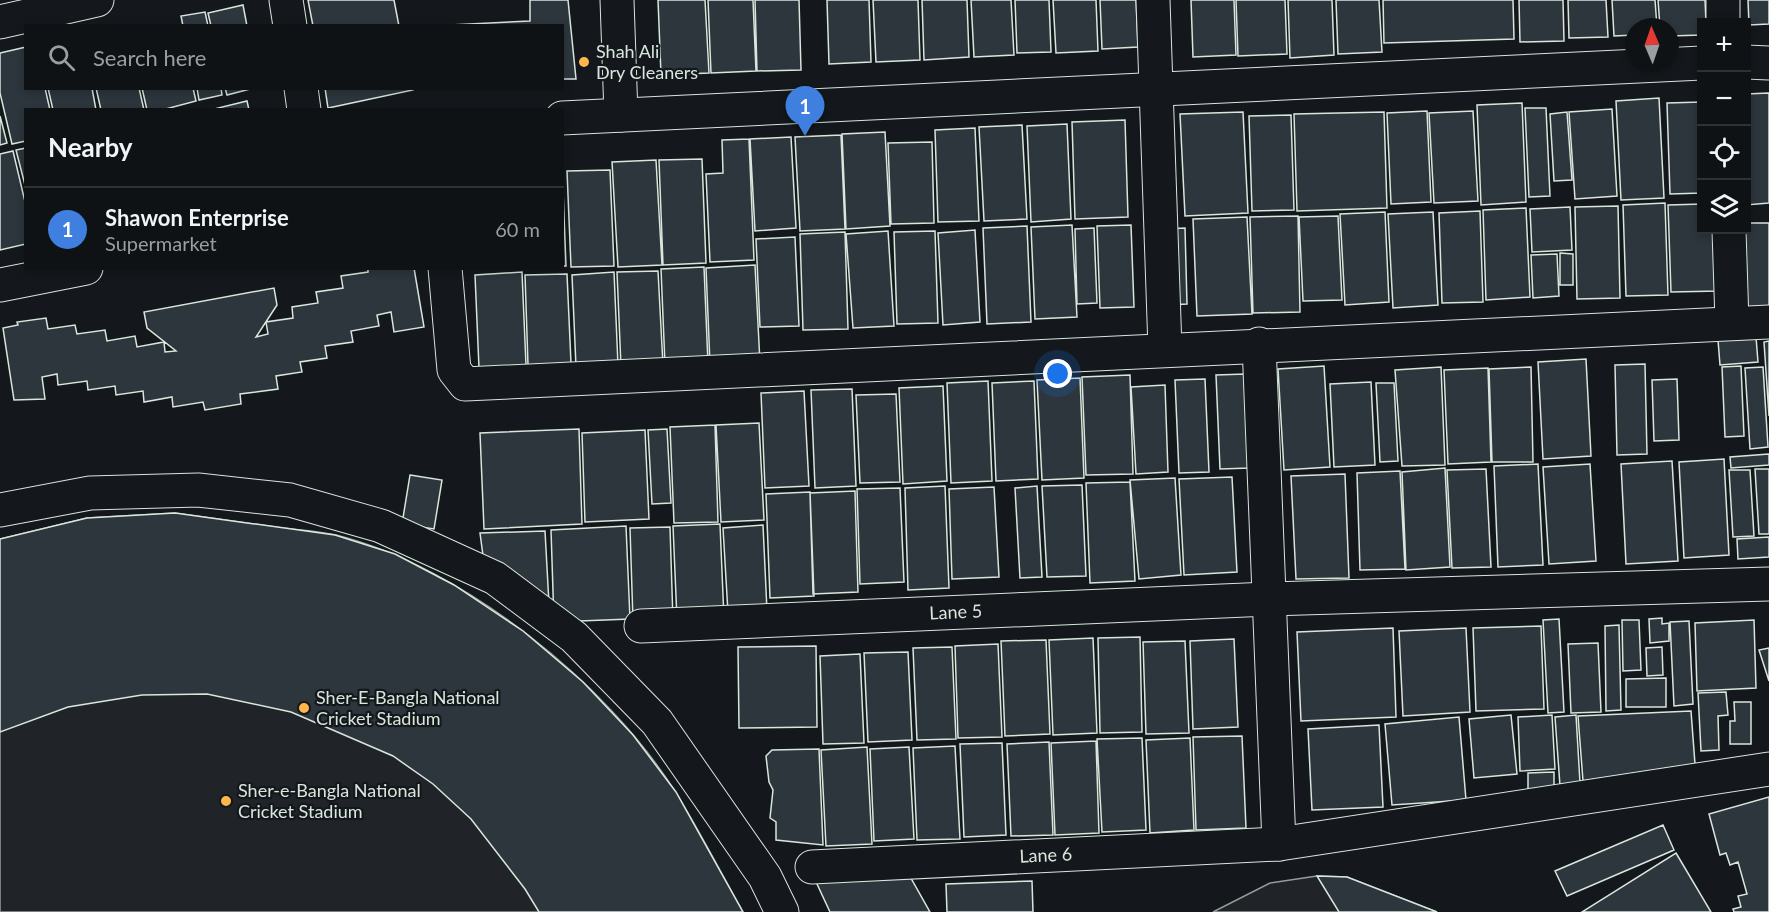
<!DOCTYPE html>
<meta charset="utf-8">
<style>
:root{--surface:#0f1215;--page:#1d2022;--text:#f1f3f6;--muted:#9b9ea0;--line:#2f3234;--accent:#ffb74d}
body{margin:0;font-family:Lato,sans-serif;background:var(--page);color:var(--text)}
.controls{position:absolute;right:18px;top:18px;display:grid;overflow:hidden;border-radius:0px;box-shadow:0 3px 9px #0003}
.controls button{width:54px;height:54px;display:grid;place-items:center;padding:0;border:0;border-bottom:2px solid var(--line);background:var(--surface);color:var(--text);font:30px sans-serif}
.compass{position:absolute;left:1625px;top:18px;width:54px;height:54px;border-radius:50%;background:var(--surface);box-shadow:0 3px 9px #0003;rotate:358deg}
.you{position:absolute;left:1058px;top:374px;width:21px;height:21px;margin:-15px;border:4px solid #fff;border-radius:50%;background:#1a73e8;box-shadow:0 0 0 9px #1a73e833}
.badge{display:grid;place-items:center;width:39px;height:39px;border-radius:50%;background:var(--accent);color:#fff;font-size:20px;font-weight:700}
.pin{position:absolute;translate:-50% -50px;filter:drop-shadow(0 2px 3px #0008)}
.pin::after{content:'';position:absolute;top:32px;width:21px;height:18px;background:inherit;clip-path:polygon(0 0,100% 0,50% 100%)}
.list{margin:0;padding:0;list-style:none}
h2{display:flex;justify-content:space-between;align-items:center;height:78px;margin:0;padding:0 24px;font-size:26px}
h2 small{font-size:20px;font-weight:400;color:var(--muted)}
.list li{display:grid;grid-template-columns:39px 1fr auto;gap:18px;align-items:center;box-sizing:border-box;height:84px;padding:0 24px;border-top:2px solid var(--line)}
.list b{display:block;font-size:22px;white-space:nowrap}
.list p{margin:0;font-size:20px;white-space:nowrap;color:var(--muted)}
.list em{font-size:20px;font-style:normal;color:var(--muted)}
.icon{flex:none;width:33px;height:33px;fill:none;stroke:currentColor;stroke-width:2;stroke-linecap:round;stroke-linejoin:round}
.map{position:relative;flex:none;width:1769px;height:912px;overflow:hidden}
.search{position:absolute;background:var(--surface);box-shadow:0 3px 9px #0003;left:24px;top:24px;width:540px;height:66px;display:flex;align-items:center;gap:15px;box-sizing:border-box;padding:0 21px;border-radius:0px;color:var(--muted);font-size:22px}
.panel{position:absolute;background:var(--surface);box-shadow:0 3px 9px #0003;left:24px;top:108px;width:540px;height:162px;border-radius:0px}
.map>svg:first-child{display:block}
.green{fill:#202428;stroke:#939e99;stroke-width:1.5}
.building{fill:#2c363c;stroke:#d8e6dc;stroke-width:1.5}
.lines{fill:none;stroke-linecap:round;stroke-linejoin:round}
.minor-casing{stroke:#d8e6dc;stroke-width:35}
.minor{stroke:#14181c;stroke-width:33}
.poi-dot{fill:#ffb74d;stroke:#14181c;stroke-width:2}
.labels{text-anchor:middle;stroke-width:4.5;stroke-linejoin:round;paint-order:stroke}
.poi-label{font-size:18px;fill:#d8e6dc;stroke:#14181c;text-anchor:start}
.street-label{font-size:18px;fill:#d8e6dc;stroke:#14181c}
</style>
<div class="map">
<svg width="1769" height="912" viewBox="0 0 1769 912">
<rect width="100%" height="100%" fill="#14181c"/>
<path class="green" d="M175,513C211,518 247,523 282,528C300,530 319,531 336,535C463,567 608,684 676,793C700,832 721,873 743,912H0V539L87,518Z
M1317,876L1347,877L1437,912H1213L1270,883Z"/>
<path class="building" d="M308,0H394L399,26H313Z
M530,0H568L576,79H562V26H429L530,21Z
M658,0H705L709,73L661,75Z
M708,0H753L756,71L711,73Z
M755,0H799L801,70L757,71Z
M827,0H869L871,62L829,64Z
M873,0H918L920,60L876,62Z
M922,0H967L969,57L924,60Z
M971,0H1011L1014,55L974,57Z
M1015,0H1049L1051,52L1017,53Z
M1053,0H1096L1098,51L1056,53Z
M1100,0H1136L1138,47L1102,49Z
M1191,0H1234L1236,55L1193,57Z
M1236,0H1285L1287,54L1238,56Z
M1288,0H1332L1334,55L1290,58Z
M1336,0H1379L1382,52L1338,54Z
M1383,0H1513L1514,39L1384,43Z
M1519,0H1563L1564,41L1520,42Z
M1568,0H1606L1608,37L1569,38Z
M1612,0H1655L1657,27H1634V35L1614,36Z
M1658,0H1705L1706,22H1702V35L1670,36V27H1660Z
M1748,0H1769V24L1749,25Z
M243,5L247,26H211L208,13Z
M205,12L208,26H183L181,16Z
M26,47V88H45L50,110H26V141L12,144L0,93V53Z
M48,88H92L96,110H53Z
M96,88H139L144,110H101Z
M142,88H193L196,101L162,110H147Z
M197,88H221L222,95L199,100Z
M225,88H254L227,95Z
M325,88H413V90L328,108Z
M1769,93V203L1746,205V94Z
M1659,98L1664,198L1621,200L1616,101Z
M247,101L249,110H214V109Z
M1702,102V193L1670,194L1667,103Z
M1522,103L1526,202L1481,205L1477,105Z
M1525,108H1546L1550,196L1529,197Z
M1612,109L1617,196L1575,199L1569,112Z
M1427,111L1431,202L1391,204L1387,113Z
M1473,111L1478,201L1434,203L1429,113Z
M1243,112L1248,213L1185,216L1180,114Z
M1384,112L1387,208L1297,211L1294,114Z
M1567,112L1572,180L1554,181L1550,114Z
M1291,115L1294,210L1252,211L1249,116Z
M0,116L7,143L0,145Z
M1125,120L1128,217L1075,219L1072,122Z
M1067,124L1071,219L1031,222L1027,126Z
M1022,125L1027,219L984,221L979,127Z
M975,128L979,221L938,222L935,130Z
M885,132L890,226L846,229L842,134Z
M841,135L845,229L800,231L795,137Z
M791,137L796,228L755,231L750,139Z
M749,139L754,260L710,262L706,174L723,173L722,140Z
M932,142L934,223L891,224L888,143Z
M26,148V189L16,150Z
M13,151L26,206V244L0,250V154Z
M702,159L706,263L663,265L659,160Z
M656,160L662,265L618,267L612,162Z
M562,164L566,266H562Z
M610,170L614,266L571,267L567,171Z
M1665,203L1668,295L1626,296L1623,205Z
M1702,204V230H1717L1719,291L1671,292L1668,205Z
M1618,206L1620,298L1577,299L1575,207Z
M1570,207L1572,250L1532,252L1530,209Z
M1526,208L1530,297L1486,300L1483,210Z
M1480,211L1483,302L1442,303L1439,213Z
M1385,212L1389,302L1345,305L1340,214Z
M1433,212L1438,305L1393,308L1388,214Z
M1298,216L1300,312L1253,313L1250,217Z
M1338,216L1342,300L1303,301L1299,217Z
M1247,217L1252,314L1197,316L1193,219Z
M1746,223H1769V306L1747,307L1743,230H1746Z
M1072,225L1077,317L1035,319L1031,227Z
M1131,225L1134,307L1100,308L1097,226Z
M1027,226L1031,322L987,324L983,228Z
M1094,228L1097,303L1077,304L1075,229Z
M1185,228L1187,304L1168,305L1165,229Z
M975,230L980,322L943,325L938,233Z
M888,231L894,326L853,328L846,234Z
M935,231L938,323L897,324L894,232Z
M845,232L848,329L803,330L800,234Z
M795,237L799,326L760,327L756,239Z
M1560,253L1573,254V285H1560Z
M1557,254L1559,296L1533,298L1531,255Z
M755,265L760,363L710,364L706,268Z
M704,267L708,364L665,365L661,269Z
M368,268H414L424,327L394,332L391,312L377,315L379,326L351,331L353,342L325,346L327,358L300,362L302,372L276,376L278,389L240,394L241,404L205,410L203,402L173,407L172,397L144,402L143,391L116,395L115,386L88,390L87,381L58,385L57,374L42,377L45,399L14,400L3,328L18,325L17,322L46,318L48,329L75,325L77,334L105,330L107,341L135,336L137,347L164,342L165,352L176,351L147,328L144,312L274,288L277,305L256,337L268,334L266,322L293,318L292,307L318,303L316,292L343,288L341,276L368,272Z
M658,271L663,365L621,367L617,272Z
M522,272L526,365L479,368L475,275Z
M614,272L618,365L576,367L572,275Z
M567,274L571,363L528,365L525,275Z
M1756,337L1758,362L1720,365L1718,340Z
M1769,341V416L1764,342Z
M1586,359L1591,456L1543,459L1538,362Z
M1645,364L1647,454L1617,455L1615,365Z
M1324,366L1330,467L1284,470L1278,369Z
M1741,366L1744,436L1725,437L1722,367Z
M1441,367L1445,465L1402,466L1395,370Z
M1531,367L1533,462H1492L1489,369Z
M1763,367L1768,447L1750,449L1745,368Z
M1488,368L1491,462L1448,464L1444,370Z
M1246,374L1250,468L1220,469L1216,375Z
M1130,375L1133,474L1086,475L1082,377Z
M1080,378L1084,478L1042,480L1037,380Z
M1205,379L1209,472L1179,473L1175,380Z
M1677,379L1679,440L1654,441L1652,380Z
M988,381L992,481L951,483L947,383Z
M1034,381L1038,479L996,481L992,383Z
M1371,382L1375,465L1334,467L1330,384Z
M1376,383H1394L1398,461L1380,462Z
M1165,385L1168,472L1136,474L1131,387Z
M943,386L947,481L903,484L899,388Z
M852,389L856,486L815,488L811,390Z
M804,391L809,486L765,488L761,393Z
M896,394L900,482L860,483L856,395Z
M759,423L764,520L721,522L716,425Z
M715,425L718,522L674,523L670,427Z
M579,429L582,524L484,529L480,433Z
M667,429L671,503L652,504L648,430Z
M645,430L649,519L585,522L582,433Z
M1769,454V465L1731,468L1730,457Z
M1724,459L1729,555L1684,558L1679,462Z
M1672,461L1678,561L1626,564L1621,464Z
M1538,464L1543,565L1498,567L1494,466Z
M1590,464L1596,561L1549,564L1543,467Z
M1445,468L1450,567L1406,570L1402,472Z
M1486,469L1491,567L1452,568L1447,470Z
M1755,469H1769V534H1759Z
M1729,470H1750L1754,536L1733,537Z
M1400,471L1405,569L1360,570L1357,473Z
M1345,474L1349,578L1296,579L1291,476Z
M410,475L442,480L434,529L402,524Z
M1232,477L1237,572L1184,575L1179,479Z
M1175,478L1181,575L1139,579L1130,480Z
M1130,482L1135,581L1090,583L1086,483Z
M1082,485L1086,576L1047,577L1042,486Z
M945,486L949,588L908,590L905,488Z
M1037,486L1042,577L1020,578L1015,488Z
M994,487L999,577L952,579L949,489Z
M900,488L904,582L860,584L857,489Z
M855,491L858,592L813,594L810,493Z
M810,492L814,596L770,598L766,494Z
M175,513L335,535L395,554L454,585L523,631L583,682L633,735L676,792L743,912H539L525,889L471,819L433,784L393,756L291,712L207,694L142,695L68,707L0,732V539L87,518Z
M720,524L724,619L677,620L673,526Z
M763,525L767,611L728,613L723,528Z
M626,526L630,619L554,622L551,530Z
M670,527L673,621L633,622L630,528Z
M545,531L550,622L486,578L480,533Z
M1769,537V557L1738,559L1737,539Z
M1662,618V624L1669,623V641L1650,643L1649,619Z
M1559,619L1564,712L1548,713L1543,620Z
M1622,620H1639L1641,670L1623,671Z
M1754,620L1756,688L1697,691L1695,623Z
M1689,621L1693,704L1674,706L1670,622Z
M1619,625L1621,710L1606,711L1605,626Z
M1541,626L1544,709L1476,711L1473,628Z
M1393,628L1396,717L1301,721L1297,632Z
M1466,628L1470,712L1403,716L1399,631Z
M1140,637L1142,732L1100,733L1098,638Z
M1093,638L1097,733L1053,735L1049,640Z
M1234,639L1238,727L1193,729L1190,641Z
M1046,640L1050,734L1005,736L1001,641Z
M1185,641L1189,733L1146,734L1143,642Z
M1598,643L1601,712L1571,713L1568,644Z
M998,644L1002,737L958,738L955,646Z
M816,646L817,727L739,728L738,647Z
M952,647L956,739L917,740L913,648Z
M1662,647L1663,675L1647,676L1646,648Z
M1769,648V681L1759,650Z
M908,652L912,740L868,742L864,653Z
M860,654L864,743L823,744L820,656Z
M1666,678V707H1626V679Z
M1726,692L1728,715L1718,716L1719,750L1701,751L1698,693Z
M1734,702H1751V744H1730V721H1735Z
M1691,711L1695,764L1583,781L1578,716Z
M1511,715L1517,774L1474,778L1469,719Z
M1552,715L1555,769L1520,771L1518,717Z
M1576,715L1580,783L1560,786L1555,717Z
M1459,717L1466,800L1392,805L1385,724Z
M1379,725L1383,807L1312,810L1308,729Z
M1242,736L1246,828L1196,830L1193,737Z
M1142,738L1146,830L1102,832L1097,739Z
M1190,738L1194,830L1150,833L1146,740Z
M1096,741L1099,833L1055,835L1051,743Z
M1049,742L1053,835L1011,836L1007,744Z
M1002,743L1006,835L964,837L960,744Z
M955,746L960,839L917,840L913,748Z
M867,747L872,844L826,846L821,750Z
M909,747L914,839L874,841L870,749Z
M819,749L823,845L776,840V822L770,818L773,790L769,782L766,756L772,750Z
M1554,772V791L1528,792V773Z
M1769,797V912H1734L1733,909L1741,907L1738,896L1747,894L1738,862L1730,865L1726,853L1720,855L1709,814Z
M1663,825L1674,850L1567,896L1555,871Z
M1676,853L1711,912H1582Z
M811,871L908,873L930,912H830Z
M1317,876L1347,877L1437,912H1339Z
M1032,881L1033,912H947L946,884Z"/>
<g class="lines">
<g class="minor-casing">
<g id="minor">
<path d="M286,0L290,26"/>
<path d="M617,0L621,115"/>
<path d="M1153,0L1165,349"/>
<path d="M1723,0V22"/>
<path d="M0,22L97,0"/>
<path d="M1746,62L1769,63"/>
<path d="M301,88L304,110"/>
<path d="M562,118L1702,63"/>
<path d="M1729,230L1732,322"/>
<path d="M445,268L454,370L465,384L1769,322"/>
<path d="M0,285L86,268"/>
<path d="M1259,344L1279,844"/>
<path d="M0,510L90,493L198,490L290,500L381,526L495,578L574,637L657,722L765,877L782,912"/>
<path id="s1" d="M641,626L1269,599L1769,584"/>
<path id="s2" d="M812,867L1279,844L1769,769"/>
</g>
</g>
<use href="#minor" class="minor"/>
</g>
<g class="poi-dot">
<circle cx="584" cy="62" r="6"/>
<circle cx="304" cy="708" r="6"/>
<circle cx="226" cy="801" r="6"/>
</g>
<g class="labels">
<g class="poi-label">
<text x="596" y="58">Shah Ali<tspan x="596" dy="21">Dry Cleaners</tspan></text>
<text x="316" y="704">Sher-E-Bangla National<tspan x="316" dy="21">Cricket Stadium</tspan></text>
<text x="238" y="797">Sher-e-Bangla National<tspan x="238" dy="21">Cricket Stadium</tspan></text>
</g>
<g class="street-label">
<text dy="6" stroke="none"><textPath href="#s1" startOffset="315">Lane 5</textPath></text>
<text dy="6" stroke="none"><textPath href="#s2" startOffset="234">Lane 6</textPath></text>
</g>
</g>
</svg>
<div class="controls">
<button>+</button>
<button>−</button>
<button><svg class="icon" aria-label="locate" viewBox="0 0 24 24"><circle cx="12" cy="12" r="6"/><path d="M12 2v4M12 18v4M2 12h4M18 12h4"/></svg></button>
<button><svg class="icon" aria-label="layers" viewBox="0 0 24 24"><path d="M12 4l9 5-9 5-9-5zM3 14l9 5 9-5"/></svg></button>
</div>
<svg class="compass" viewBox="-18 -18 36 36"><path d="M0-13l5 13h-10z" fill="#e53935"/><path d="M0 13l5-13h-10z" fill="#9b9ea0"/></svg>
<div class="you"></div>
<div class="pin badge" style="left:805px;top:136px;background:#3f7fe0">1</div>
<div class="search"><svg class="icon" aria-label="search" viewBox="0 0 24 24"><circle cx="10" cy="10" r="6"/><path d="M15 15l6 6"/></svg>Search here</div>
<section class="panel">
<h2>Nearby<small></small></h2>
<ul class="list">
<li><span class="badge" style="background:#3f7fe0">1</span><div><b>Shawon Enterprise</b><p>Supermarket</p></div><em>60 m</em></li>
</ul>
</section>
</div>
